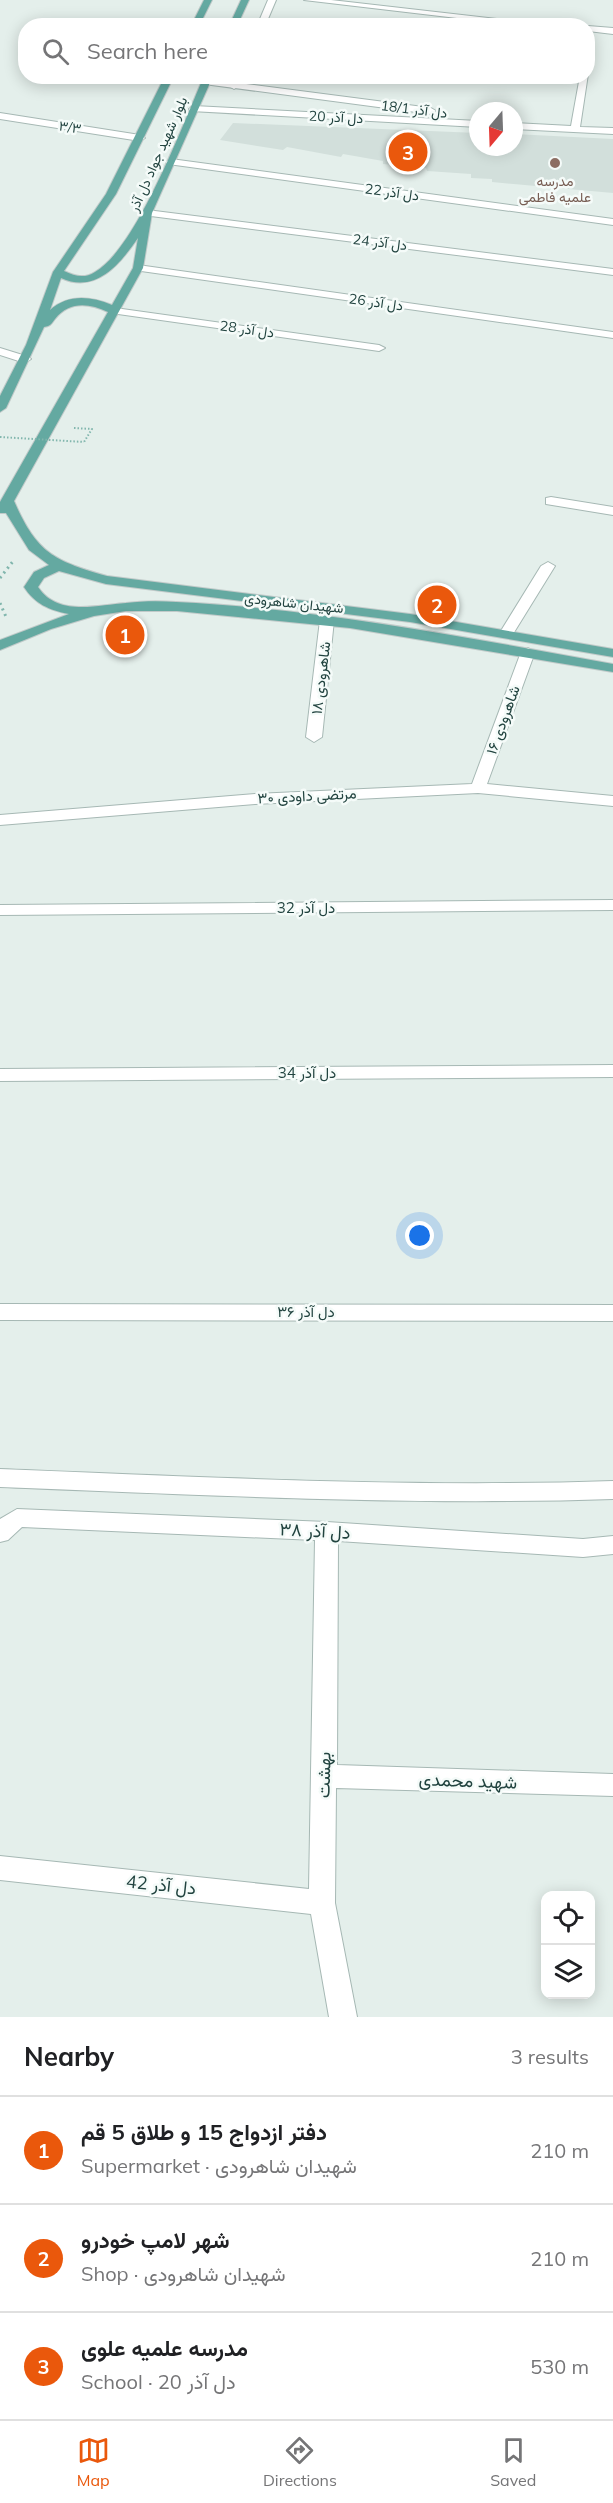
<!DOCTYPE html>
<meta charset="utf-8">
<style>
:root{--surface:#fff;--page:#f6f6f6;--text:#202124;--muted:#757577;--line:#e0e0e0;--accent:#ea580c}
body{margin:0;font-family:Mulish,Vazirmatn,sans-serif;background:var(--page);color:var(--text)}
.controls{position:absolute;right:18px;bottom:18px;display:grid;overflow:hidden;border-radius:12px;box-shadow:0 3px 15px #0003}
.controls button{width:54px;height:54px;display:grid;place-items:center;padding:0;border:0;border-bottom:2px solid var(--line);background:var(--surface);color:var(--text);font:30px sans-serif}
.compass{position:absolute;left:469px;top:102px;width:54px;height:54px;border-radius:50%;background:var(--surface);box-shadow:0 3px 15px #0003;rotate:199deg}
.you{position:absolute;left:420px;top:1236px;width:21px;height:21px;margin:-15px;border:4px solid #fff;border-radius:50%;background:#1a73e8;box-shadow:0 0 0 9px #1a73e833}
.badge{display:grid;place-items:center;width:39px;height:39px;border-radius:50%;background:var(--accent);color:#fff;font-size:20px;font-weight:700}
.pin{position:absolute;translate:-50% -50%;border:3px solid #fff;box-shadow:0 2px 6px #0006}
.list{margin:0;padding:0;list-style:none}
h2{display:flex;justify-content:space-between;align-items:center;height:78px;margin:0;padding:0 24px;font-size:26px}
h2 small{font-size:20px;font-weight:400;color:var(--muted)}
.list li{display:grid;grid-template-columns:39px 1fr auto;gap:18px;align-items:center;box-sizing:border-box;height:108px;padding:0 24px;border-top:2px solid var(--line)}
.list b{display:block;font-size:22px;white-space:nowrap}
.list p{margin:0;font-size:20px;white-space:nowrap;color:var(--muted)}
.list em{font-size:20px;font-style:normal;color:var(--muted)}
.icon{flex:none;width:33px;height:33px;fill:none;stroke:currentColor;stroke-width:2;stroke-linecap:round;stroke-linejoin:round}
.map{position:relative;flex:none;width:613px;height:2017px;overflow:hidden}
.search{position:absolute;background:var(--surface);box-shadow:0 3px 15px #0003;left:18px;right:18px;top:18px;height:66px;display:flex;align-items:center;gap:15px;box-sizing:border-box;padding:0 21px;border-radius:24px;color:var(--muted);font-size:22px}
.sheet{height:402px;background:var(--surface)}
nav{display:flex;justify-content:space-around;align-items:center;box-sizing:border-box;height:84px;border-top:2px solid var(--line);background:var(--surface);font-size:16px;color:var(--muted)}
nav a{display:grid;justify-items:center;gap:3px}
nav .on{color:var(--accent)}
.map>svg:first-child{display:block}
.built{fill:#d2dfdb}
.lines{fill:none;stroke-linecap:round;stroke-linejoin:round}
.service-casing{stroke:#a6b8b4;stroke-width:2}
.minor-casing{stroke:#a6b8b4;stroke-width:2}
.primary-casing{stroke:#c1cac9;stroke-width:2}
.path-far1{stroke:#81b6ad;stroke-width:2;stroke-dasharray:1.5 2;stroke-linecap:butt}
.path{stroke:#81b6ad;stroke-width:3;stroke-dasharray:2 4;stroke-linecap:butt}
.service{fill:#fff;fill-rule:evenodd}
.minor{fill:#fff;fill-rule:evenodd}
.primary{fill:#64a9a1;fill-rule:evenodd}
.path-bridge{stroke:#81b6ad;stroke-width:2;stroke-dasharray:1.5 2;stroke-linecap:butt}
.education-dot{fill:#8d6e63;stroke:#f5fbf9;stroke-width:2}
.labels{text-anchor:middle;stroke-width:5;stroke-linejoin:round;paint-order:stroke}
.far-street-label{font-size:14px;fill:#21433f;stroke:#f5fbf9}
.far-education-label{font-size:14px;fill:#785e54;stroke:#f5fbf9}
.street-label{font-size:15px;fill:#21433f;stroke:#f5fbf9}
.near-street-label{font-size:18px;fill:#21433f;stroke:#f5fbf9}
</style>
<div class="map">
<svg width="613" height="2017" viewBox="0 0 613 2017">
<rect width="100%" height="100%" fill="#e4efeb"/>
<path class="built" d="M233,123L478,133V147H514V134L613,139V193L492,182V179L471,178V174L427,171L426,168L383,164V161L343,154L341,157L287,147L283,150L220,140Z"/>
<g class="lines">
<g class="service-casing">
<path id="service" d="M268,0H276L265,26H257Z
M233,76H242L239,86L234,89L229,86Z"/>
</g>
<g class="minor-casing">
<path id="minor" d="M304,0H331L559,26H526Z
M588,26L613,28V34L588,31Z
M589,49L593,52L592,62L588,65Z
M588,74L580,127L613,128V134L514,129V123L571,126L580,76Z
M207,79L431,108L436,111L431,114L204,84V80Z
M194,106L478,121V127L191,111L189,109Z
M0,113L140,135L145,138L140,141L0,119Z
M171,159L613,219V225L168,164L166,162Z
M147,210L613,269V275L143,215V211Z
M138,265L613,332V338L134,270V266Z
M115,308L379,345L385,348L379,351L111,313L109,311Z
M0,348L29,357L31,359L25,363L0,355Z
M551,497L613,507V515L546,504V498Z
M548,562L555,566L513,634L511,637H501L499,634L541,566Z
M327,616L334,620L322,737L314,742L306,737L320,620Z
M528,648L535,652L487,784L613,796V806L478,793L255,804L0,825V815L255,794L472,784L521,652Z
M613,900V910L0,915V905Z
M613,1065V1077L0,1081V1069Z
M0,1304L613,1305V1321L0,1320Z
M0,1469C204,1477 409,1488 613,1481V1499C409,1506 204,1495 0,1487Z
M17,1509L327,1522L583,1539L613,1536V1554L583,1557L338,1541L337,1765L613,1774V1796L336,1788L335,1903L357,2017H329L311,1914L0,1880V1856L309,1889L315,1540L22,1527L8,1540L0,1542V1519Z"/>
</g>
<g class="primary-casing">
<path id="primary" d="M204,0H212L199,26H191Z
M241,0H249L237,26H229Z
M165,76H174L116,194L64,271C75,276 84,279 95,272C137,248 183,124 204,76H213L152,213L143,268L14,501C37,554 55,561 107,576L410,614L613,649V657L410,622L106,584L59,571L44,578L38,587C58,617 97,605 126,603C143,601 160,601 176,602C323,609 469,638 613,664V672L350,628L177,611H126L94,616L51,629L0,650V640L69,614C49,610 35,604 24,587L34,572L49,565L29,550L6,513H0V502L108,312C89,303 69,301 55,319C51,324 51,326 44,327L6,408L0,412V396L26,345L53,272L106,194ZM138,238L133,268L112,305C90,296 68,294 50,310L61,278C96,294 120,264 138,238Z"/>
</g>
<path class="path-far1" d="M74,428L92,429L84,442"/>
<path class="path" d="M0,578L14,560
M0,603L7,619"/>
<use href="#service" class="service"/>
<use href="#minor" class="minor"/>
<use href="#primary" class="primary"/>
<path class="path-bridge" d="M0,437L84,442"/>
</g>
<circle class="education-dot" cx="555" cy="163" r="6"/>
<g class="labels">
<g class="far-street-label">
<text transform="translate(414 109) rotate(7)" y="5">دل آذر 18/1</text>
<text transform="translate(336 117) rotate(3)" y="5">دل آذر 20</text>
<text transform="translate(70 127) rotate(9)" y="5">۳/۳</text>
<text transform="translate(158 154) rotate(-66)" y="5">بلوار شهید جواد دل آذر</text>
<text transform="translate(392 192) rotate(8)" y="5">دل آذر 22</text>
<text transform="translate(380 242) rotate(7)" y="5">دل آذر 24</text>
<text transform="translate(376 302) rotate(8)" y="5">دل آذر 26</text>
<text transform="translate(247 329) rotate(8)" y="5">دل آذر 28</text>
<text transform="translate(294 603) rotate(6)" y="5">شهیدان شاهرودی</text>
</g>
<g class="far-education-label">
<text x="555" y="186">مدرسه<tspan x="555" dy="16">علمیه فاطمی</tspan></text>
</g>
<g class="street-label">
<text transform="translate(321 678) rotate(-83)" y="5">شاهرودی ۱۸</text>
<text transform="translate(503 720) rotate(-70)" y="5">شاهرودی ۱۶</text>
<text transform="translate(307 796) rotate(-3)" y="5">۳۰ مرتضی داودی</text>
<text x="306" y="913">دل آذر 32</text>
<text x="307" y="1078">دل آذر 34</text>
<text x="306" y="1317">دل آذر ۳۶</text>
</g>
<g class="near-street-label">
<text transform="translate(315 1531) rotate(3)" y="6">دل آذر ۳۸</text>
<text transform="translate(324 1775) rotate(-89)" y="6">بهشت</text>
<text transform="translate(468 1781) rotate(2)" y="6">شهید محمدی</text>
<text transform="translate(161 1885) rotate(6)" y="6">دل آذر 42</text>
</g>
</g>
</svg>
<div class="controls">
<button><svg class="icon" aria-label="locate" viewBox="0 0 24 24"><circle cx="12" cy="12" r="6"/><path d="M12 2v4M12 18v4M2 12h4M18 12h4"/></svg></button>
<button><svg class="icon" aria-label="layers" viewBox="0 0 24 24"><path d="M12 4l9 5-9 5-9-5zM3 14l9 5 9-5"/></svg></button>
</div>
<svg class="compass" viewBox="-18 -18 36 36"><path d="M0-13l5 13h-10z" fill="#e53935"/><path d="M0 13l5-13h-10z" fill="#757577"/></svg>
<div class="you"></div>
<div class="pin badge" style="left:125px;top:635px">1</div>
<div class="pin badge" style="left:437px;top:605px">2</div>
<div class="pin badge" style="left:408px;top:152px">3</div>
<div class="search"><svg class="icon" aria-label="search" viewBox="0 0 24 24"><circle cx="10" cy="10" r="6"/><path d="M15 15l6 6"/></svg>Search here</div>
</div>
<section class="sheet">
<h2>Nearby<small>3 results</small></h2>
<ul class="list">
<li><span class="badge">1</span><div><b>دفتر ازدواج 15 و طلاق 5 قم</b><p>Supermarket · شهیدان شاهرودی</p></div><em>210 m</em></li>
<li><span class="badge">2</span><div><b>شهر لامپ خودرو</b><p>Shop · شهیدان شاهرودی</p></div><em>210 m</em></li>
<li><span class="badge">3</span><div><b>مدرسه علمیه علوی</b><p>School · دل آذر 20</p></div><em>530 m</em></li>
</ul>
</section>
<nav>
<a class="on"><svg class="icon" aria-label="map" viewBox="0 0 24 24"><path d="M3 6l6-2 6 2 6-2v14l-6 2-6-2-6 2zM9 4v14M15 6v14"/></svg>Map</a>
<a><svg class="icon" aria-label="directions" viewBox="0 0 24 24"><path d="M12 3l9 9-9 9-9-9zM9 14v-3h6M13 9l2 2-2 2"/></svg>Directions</a>
<a><svg class="icon" aria-label="saved" viewBox="0 0 24 24"><path d="M7 4h10v16l-5-4-5 4z"/></svg>Saved</a>
</nav>
